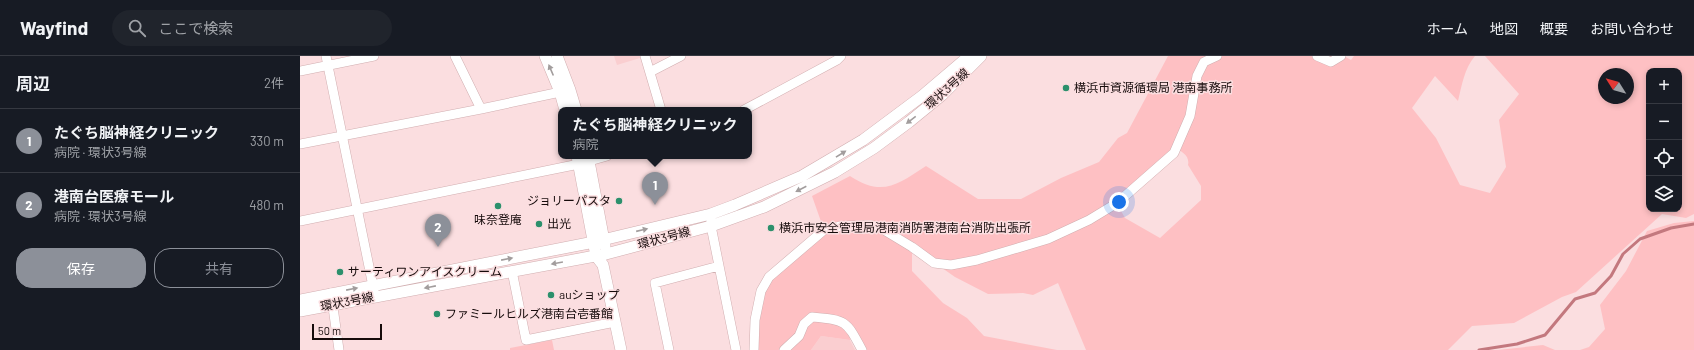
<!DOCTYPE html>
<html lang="ja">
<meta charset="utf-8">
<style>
:root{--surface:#171b24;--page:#20242c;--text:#f1f3f6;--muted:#9ea1a6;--line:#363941;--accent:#8c9099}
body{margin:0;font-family:Barlow,"Noto Sans JP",sans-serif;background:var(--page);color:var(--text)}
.controls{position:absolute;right:12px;top:12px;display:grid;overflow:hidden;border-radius:8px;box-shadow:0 2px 6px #0003}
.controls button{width:36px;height:36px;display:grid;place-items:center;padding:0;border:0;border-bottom:1px solid var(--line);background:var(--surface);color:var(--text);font:20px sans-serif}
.compass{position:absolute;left:1298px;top:12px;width:36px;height:36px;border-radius:50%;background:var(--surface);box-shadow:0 2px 6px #0003;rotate:307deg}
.scale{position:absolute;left:12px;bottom:10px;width:70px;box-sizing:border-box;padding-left:4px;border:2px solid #160b0b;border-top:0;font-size:11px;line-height:14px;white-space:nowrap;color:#160b0b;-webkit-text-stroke:3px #fbdee0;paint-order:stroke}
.you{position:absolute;left:819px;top:146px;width:14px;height:14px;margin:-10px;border:3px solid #fff;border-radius:50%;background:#1a73e8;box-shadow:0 0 0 6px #1a73e833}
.badge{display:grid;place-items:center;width:26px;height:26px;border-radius:50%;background:var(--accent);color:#fff;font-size:13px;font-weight:700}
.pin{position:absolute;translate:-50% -33px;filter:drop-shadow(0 1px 2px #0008)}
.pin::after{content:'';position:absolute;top:21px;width:14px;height:12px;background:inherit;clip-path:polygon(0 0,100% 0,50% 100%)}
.popup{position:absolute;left:258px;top:51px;width:194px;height:52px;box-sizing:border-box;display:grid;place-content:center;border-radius:8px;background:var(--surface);filter:drop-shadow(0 1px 3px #0005);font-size:13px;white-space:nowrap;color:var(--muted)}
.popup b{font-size:15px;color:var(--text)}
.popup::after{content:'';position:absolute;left:50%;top:100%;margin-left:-8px;border:8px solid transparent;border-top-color:var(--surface)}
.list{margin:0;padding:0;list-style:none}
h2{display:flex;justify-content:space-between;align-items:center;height:52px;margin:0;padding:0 16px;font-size:17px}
h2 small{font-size:13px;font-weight:400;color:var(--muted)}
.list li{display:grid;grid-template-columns:26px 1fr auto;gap:12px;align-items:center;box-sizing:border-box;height:64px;padding:0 16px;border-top:1px solid var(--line)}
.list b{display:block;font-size:15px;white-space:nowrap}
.list p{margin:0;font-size:13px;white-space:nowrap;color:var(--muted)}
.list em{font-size:13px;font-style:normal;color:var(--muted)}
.actions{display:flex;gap:8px;padding:12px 16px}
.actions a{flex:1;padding:9px 0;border:1px solid var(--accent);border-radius:16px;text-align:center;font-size:14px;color:var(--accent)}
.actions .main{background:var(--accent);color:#fff}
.icon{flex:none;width:22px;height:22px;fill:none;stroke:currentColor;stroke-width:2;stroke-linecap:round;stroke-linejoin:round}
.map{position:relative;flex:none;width:1394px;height:294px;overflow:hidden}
header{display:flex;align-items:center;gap:24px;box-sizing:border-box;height:56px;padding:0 20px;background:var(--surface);border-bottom:1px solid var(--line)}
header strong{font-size:19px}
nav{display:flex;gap:22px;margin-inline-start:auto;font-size:14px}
.search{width:280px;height:36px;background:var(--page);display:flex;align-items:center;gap:10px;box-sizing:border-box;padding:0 14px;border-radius:22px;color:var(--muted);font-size:15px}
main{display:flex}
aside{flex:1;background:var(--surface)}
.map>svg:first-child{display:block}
.built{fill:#faced0}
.green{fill:#fec0c3;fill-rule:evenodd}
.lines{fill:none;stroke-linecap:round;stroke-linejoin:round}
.stream{stroke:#c3787e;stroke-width:3}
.minor-casing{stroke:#d1aeb0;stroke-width:10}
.tertiary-casing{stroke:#d1aeb0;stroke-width:12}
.minor{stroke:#fff;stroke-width:9}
.tertiary{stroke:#fff;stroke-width:11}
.oneway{fill:#a29d9d}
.poi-dot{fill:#2c906c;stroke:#fbdee0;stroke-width:1.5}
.labels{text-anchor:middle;stroke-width:3;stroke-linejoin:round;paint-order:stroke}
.poi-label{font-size:12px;fill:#160b0b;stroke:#fbdee0;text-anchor:start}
.street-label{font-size:12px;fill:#160b0b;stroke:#fbdee0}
</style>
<header>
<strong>Wayfind</strong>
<div class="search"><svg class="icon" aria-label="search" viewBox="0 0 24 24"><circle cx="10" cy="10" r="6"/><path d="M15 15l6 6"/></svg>ここで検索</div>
<nav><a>ホーム</a><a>地図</a><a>概要</a><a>お問い合わせ</a></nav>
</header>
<main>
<aside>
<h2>周辺<small>2件</small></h2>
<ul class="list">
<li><span class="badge">1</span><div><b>たぐち脳神経クリニック</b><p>病院 · 環状3号線</p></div><em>330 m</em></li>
<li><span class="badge">2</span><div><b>港南台医療モール</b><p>病院 · 環状3号線</p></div><em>480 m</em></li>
</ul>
<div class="actions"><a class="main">保存</a><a>共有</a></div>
</aside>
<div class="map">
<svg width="1394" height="294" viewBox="0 0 1394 294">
<rect width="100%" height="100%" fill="#fbdee0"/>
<path class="built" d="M314,0H340V2L317,9Z
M521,280L550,284L555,294H511Z"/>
<path class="green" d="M868,0H1044L1051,4L1054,0H1175C1164,13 1162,29 1158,45L1135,20L1112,52L1136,82L1160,129L1190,137L1206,111L1199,64L1219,38L1185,0H1394V158L1386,162L1362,158L1276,236L1262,241L1214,267L1172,270L1148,294H786L758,227L733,239L723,237L688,238L655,221L612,191V215L643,247L667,262L684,280L757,294H562L549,272L550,284L521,280L511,294H454L455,264L469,221L524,174L512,140L550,120C582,141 597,129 626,110L678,143H721L761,122L799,106L818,82L827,77ZM1349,15H1379V153H1349ZM1304,18H1328V42H1304ZM874,92C882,95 890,100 888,109L901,130V144L860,182L825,162L815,144Z
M1394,165V294H1280L1289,291L1305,273L1300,249L1326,215L1347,175L1374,167Z
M252,284L254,294H210V292Z
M1243,289L1255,294H1198Z"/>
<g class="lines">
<path class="stream" d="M1179,294L1217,288L1245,279L1275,243L1295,237L1311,220L1323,198L1340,183L1371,172L1394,168"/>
<g class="minor-casing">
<path id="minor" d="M26,0L74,235
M155,0L181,53L265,35
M345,0L361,54
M1017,0L1031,6L1041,0
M0,15L74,0
M350,16L381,0
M444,54L537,4L541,0
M0,88L181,53
M411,158V170L436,294
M0,165L279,108L307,100
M212,215L226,284L315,266
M31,237L39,294
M369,294L355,227L419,210
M454,294L455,264L461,235L469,221L524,174L541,170L571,169L579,171L612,191L634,207L651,209L677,204L748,183L789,164L817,147L874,97L890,60L897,20L904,6L917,0
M484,294L499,280L504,268L512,261C546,264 546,264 562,294"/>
</g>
<g class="tertiary-casing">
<path id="tertiary" d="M245,0L260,36L265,54
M257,0L270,34L276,54
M277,100L296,200L303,209L321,294
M288,100L305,190
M0,244L294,186L411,158L435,149L502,120L563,84L622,40L669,0
M0,255L306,198L411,170L464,151L535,116L574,92L609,66L642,39L681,0"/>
</g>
<use href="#minor" class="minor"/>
<use href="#tertiary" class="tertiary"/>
</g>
<defs><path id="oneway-solid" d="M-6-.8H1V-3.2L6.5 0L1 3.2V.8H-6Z"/></defs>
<g class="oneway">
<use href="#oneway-solid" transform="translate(251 14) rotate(-113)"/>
<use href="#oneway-solid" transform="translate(611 64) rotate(142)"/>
<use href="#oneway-solid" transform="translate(541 98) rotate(-32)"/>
<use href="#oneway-solid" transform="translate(501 133) rotate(153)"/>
<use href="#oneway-solid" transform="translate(342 174) rotate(-13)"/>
<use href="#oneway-solid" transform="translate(207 203) rotate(-11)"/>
<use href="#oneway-solid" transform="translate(257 207) rotate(170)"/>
<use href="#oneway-solid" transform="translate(130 231) rotate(169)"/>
<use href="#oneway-solid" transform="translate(52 233) rotate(-11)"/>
</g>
<g class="poi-dot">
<circle cx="766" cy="32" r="4"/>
<circle cx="319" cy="145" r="4"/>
<circle cx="198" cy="150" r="4"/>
<circle cx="239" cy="168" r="4"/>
<circle cx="471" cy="172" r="4"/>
<circle cx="40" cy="216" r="4"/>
<circle cx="251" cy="239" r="4"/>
<circle cx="137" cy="258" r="4"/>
</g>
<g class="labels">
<g class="poi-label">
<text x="774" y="36">横浜市資源循環局 港南事務所</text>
<text x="311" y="149" text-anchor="end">ジョリーパスタ</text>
<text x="198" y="168" text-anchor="middle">味奈登庵</text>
<text x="247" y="172">出光</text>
<text x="479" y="176">横浜市安全管理局港南消防署港南台消防出張所</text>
<text x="48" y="220">サーティワンアイスクリーム</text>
<text x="259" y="243">auショップ</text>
<text x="145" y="262">ファミールヒルズ港南台壱番館</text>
</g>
<g class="street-label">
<text transform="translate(647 33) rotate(-42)" y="4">環状3号線</text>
<text transform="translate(364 182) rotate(-15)" y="4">環状3号線</text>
<text transform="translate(47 246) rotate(-11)" y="4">環状3号線</text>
</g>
</g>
</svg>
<div class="controls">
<button>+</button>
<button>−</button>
<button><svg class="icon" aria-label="locate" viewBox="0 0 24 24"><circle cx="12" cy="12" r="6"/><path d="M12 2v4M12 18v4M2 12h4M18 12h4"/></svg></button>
<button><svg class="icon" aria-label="layers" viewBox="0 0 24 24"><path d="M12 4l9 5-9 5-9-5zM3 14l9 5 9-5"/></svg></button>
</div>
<svg class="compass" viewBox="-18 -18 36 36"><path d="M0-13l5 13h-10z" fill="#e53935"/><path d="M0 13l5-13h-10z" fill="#9ea1a6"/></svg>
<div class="scale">50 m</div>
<div class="you"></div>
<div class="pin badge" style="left:355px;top:149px">1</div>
<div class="popup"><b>たぐち脳神経クリニック</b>病院</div>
<div class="pin badge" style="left:138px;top:191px">2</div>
</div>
</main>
